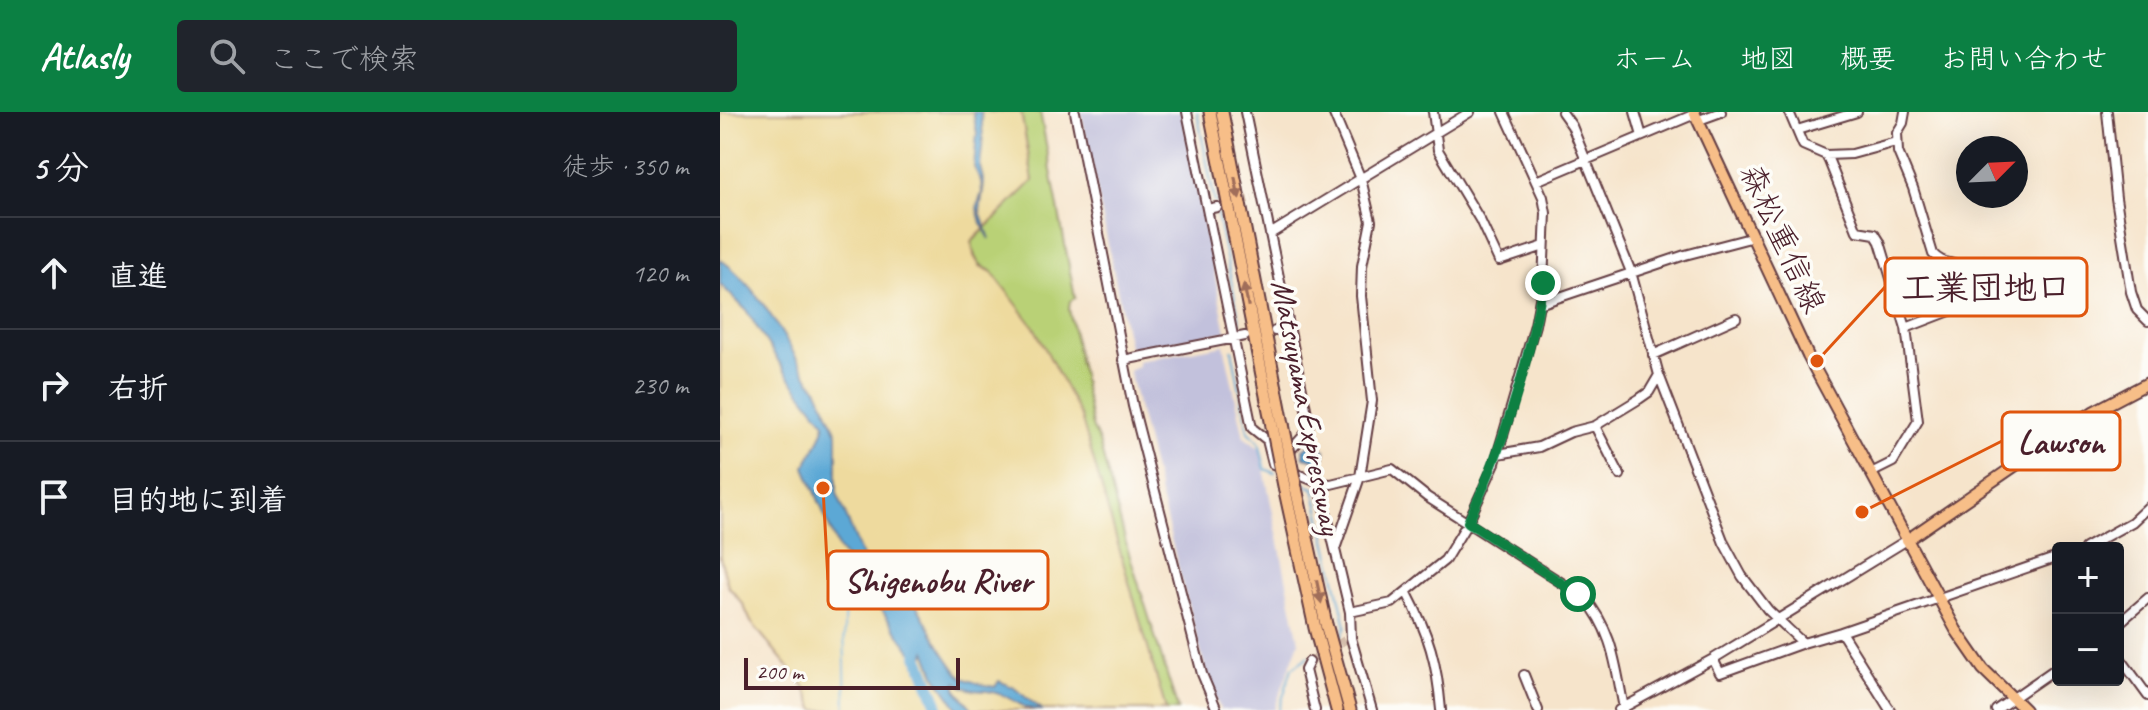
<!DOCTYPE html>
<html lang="ja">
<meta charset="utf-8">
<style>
:root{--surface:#171b24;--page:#20242c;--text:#f1f3f6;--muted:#9ea1a6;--line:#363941;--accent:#0b8043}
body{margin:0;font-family:Caveat,"Klee One",sans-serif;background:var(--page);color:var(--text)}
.controls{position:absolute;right:24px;bottom:24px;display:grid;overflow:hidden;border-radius:8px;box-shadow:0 8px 32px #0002}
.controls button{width:72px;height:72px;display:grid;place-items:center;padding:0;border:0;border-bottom:2px solid var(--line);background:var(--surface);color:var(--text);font:40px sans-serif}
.compass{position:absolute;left:1236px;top:24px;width:72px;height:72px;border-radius:50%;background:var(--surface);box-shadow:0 8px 32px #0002;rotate:66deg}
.scale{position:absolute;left:24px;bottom:20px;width:216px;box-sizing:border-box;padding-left:8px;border:4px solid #4a1f2b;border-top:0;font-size:22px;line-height:28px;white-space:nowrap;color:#4a1f2b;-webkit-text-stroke:6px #fdfcf7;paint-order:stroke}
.stop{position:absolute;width:24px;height:24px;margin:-18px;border:6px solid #0b8043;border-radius:50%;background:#fff}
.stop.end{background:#0b8043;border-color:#fff;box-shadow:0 2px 8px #0008}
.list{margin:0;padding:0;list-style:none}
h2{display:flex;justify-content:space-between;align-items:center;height:104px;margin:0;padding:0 32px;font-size:34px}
h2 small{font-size:26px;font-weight:400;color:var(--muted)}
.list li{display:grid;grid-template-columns:52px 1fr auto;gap:24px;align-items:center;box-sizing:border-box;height:112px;padding:0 32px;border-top:2px solid var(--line)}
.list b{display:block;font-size:30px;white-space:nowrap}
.list em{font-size:26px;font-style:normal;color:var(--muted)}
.icon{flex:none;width:44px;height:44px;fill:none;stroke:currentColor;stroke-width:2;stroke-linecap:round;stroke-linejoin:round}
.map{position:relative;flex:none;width:1428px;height:598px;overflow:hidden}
header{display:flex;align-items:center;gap:48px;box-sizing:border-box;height:112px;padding:0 40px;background:var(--accent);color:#fff}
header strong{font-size:38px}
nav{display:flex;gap:44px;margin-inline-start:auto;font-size:28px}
.search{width:560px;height:72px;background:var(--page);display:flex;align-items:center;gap:20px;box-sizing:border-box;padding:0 28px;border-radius:8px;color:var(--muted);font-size:30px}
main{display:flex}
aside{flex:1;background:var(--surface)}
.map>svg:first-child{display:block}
.industrial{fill:#c2c1dc}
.green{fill:#b9d176;stroke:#827850;stroke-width:2}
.sand{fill:#eeda9e;stroke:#9c7c64;stroke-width:2}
.water{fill:#5ca8d5;stroke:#536480;stroke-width:2}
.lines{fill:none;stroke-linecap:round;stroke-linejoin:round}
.stream{stroke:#5ca8d5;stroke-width:2}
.river{stroke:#5ca8d5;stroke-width:12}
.minor-tunnel{stroke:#d4bdab;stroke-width:8;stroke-dasharray:8 4;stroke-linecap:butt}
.minor-casing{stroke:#643d43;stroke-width:12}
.major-casing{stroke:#643d43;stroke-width:14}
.highway-casing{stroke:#643d43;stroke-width:15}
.minor{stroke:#fff;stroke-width:8}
.major{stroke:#f7be88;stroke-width:10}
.highway{stroke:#f7be88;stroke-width:11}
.highway-bridge-casing{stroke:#643d43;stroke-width:15;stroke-linecap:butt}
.highway-bridge{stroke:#f7be88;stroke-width:11}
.oneway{fill:#a06e5a}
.route{stroke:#0b8043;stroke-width:10}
.labels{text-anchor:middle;stroke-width:7;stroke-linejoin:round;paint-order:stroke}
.street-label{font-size:32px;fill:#4a1f2b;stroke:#fdfcf7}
.leader{fill:none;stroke:#e0560e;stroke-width:3}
.callout-dot{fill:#e0560e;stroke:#fdfcf7;stroke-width:3}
.callout{fill:#fdfcf7;stroke:#e0560e;stroke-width:3}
.callout-label{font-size:34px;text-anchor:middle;font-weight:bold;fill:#4a1f2b}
</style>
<header>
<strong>Atlasly</strong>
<div class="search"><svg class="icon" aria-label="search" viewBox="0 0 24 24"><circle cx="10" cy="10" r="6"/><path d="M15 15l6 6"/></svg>ここで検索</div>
<nav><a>ホーム</a><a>地図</a><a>概要</a><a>お問い合わせ</a></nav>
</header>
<main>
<aside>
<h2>5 分<small>徒歩 · 350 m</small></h2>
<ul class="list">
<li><svg class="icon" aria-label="ahead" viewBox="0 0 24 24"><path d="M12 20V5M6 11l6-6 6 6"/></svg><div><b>直進</b></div><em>120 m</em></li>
<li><svg class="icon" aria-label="right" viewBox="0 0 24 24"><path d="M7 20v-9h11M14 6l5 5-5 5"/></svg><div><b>右折</b></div><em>230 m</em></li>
<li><svg class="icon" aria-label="arrive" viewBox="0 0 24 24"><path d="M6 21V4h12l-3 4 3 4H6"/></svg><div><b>目的地に到着</b></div></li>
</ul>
</aside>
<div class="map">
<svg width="1428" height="598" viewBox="0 0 1428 598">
<rect width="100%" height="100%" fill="#fdfcf7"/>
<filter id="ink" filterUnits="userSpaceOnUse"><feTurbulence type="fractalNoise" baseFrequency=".0125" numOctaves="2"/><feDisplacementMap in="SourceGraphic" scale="16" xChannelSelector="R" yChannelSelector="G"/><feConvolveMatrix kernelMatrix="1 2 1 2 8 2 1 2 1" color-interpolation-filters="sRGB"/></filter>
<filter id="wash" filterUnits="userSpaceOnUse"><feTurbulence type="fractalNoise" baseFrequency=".006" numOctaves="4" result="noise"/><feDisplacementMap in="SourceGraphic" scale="32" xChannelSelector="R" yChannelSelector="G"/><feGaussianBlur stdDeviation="1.8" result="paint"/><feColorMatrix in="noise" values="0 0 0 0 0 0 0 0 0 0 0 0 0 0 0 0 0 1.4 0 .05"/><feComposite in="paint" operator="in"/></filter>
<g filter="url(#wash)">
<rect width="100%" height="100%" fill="#f6e4cb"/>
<path class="industrial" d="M361,0H462L506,220L413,237L409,234Z
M504,233L524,325L540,337L579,530L554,598H501L499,594L486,559L463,474L409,259L418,254V249Z"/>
<path class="green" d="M301,0H320L355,186L350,189L349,197L372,314L379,330L407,435L458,598H446L370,338L273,160C257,153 254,146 252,130L313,69Z"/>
<path class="sand" d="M0,0H301L313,69L252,129L254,144L260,154L272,160L314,215L361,305L446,598H95L84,574L31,510L23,492L8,474L0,445Z"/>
<path class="water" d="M253,0H261L263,26L260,55L264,71L260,99L270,127L261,111L257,96L262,80L261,69L254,55L257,21Z
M0,147C41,176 65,229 91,270L98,278L117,321V381L146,454C193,464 203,513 228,547C232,553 237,562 244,566C253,571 265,573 275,575L279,569L293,575L322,598C301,598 297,587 279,582C261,575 256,584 236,570V577L253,598H239L216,565L206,539L203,546L190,538L118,436L85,355C92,340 102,327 105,311L66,261L26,198L0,172Z
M590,333L605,338V345L600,349L584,345L583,337Z"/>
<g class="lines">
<path class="stream" d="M477,0L495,91
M496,98L520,210L517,220
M512,238L528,320L539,330L545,357L555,361
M580,370L594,376L626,514L621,526
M126,598L124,510L127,447
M559,598L572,556L589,544"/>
<path class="river" d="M199,529L198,544L217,591V598"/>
</g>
</g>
<g filter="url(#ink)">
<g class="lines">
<path class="minor-tunnel" d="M497,95L532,86
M589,550L625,528"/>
<g class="minor-casing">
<path id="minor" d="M355,0L413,294L482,562L497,598
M467,0L487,97L497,95
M525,0L589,311L587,320L568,341
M613,0L641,67L651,109L642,154L641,184L652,289L640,365L615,437
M713,0L718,38L760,108L779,149L824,134
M842,0L852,14L911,160L939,263L1004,431L1022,464L1048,498L1083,531L1121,520L1170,598
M915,0L922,24
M1069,0L1083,33L1106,43L1109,49L1137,119L1155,122L1160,130L1186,216L1198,309L1173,350L1151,361
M1185,0L1183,11L1177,21L1178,40L1193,76L1213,142C1223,153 1233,149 1244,157L1248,172V190L1243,194L1186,216
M1387,0L1396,86L1411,180L1417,198L1428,209
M979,8L1001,0
M1077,18L1137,0
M1106,43L1132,42L1176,30
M816,69L975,2
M487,97L532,316L547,328L553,352L599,371L630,500L631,526L652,598
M550,122L750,0
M819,192L965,143L1034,125
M555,219L569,216
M933,243L1016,206
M403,248L525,224
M875,314L900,363
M778,342L819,335L851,320L875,314L919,287L929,280L939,263
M599,371L611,372L672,357L707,385L864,485C894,521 895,553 904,596
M1365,436L1412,410L1428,395
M687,481C709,523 717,550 721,598
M630,500L672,491L725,448L748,410L775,351L815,213L823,171L826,101L823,85L784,0
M1398,512L1428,486
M1121,520L1338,445
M1398,543L1428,584
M993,547L1000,561L1083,531
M589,550L585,558L595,598
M804,563L818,598
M899,598L993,547L1187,428
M1276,598L1338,555"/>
</g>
<g class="major-casing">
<path id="major" d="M974,0L1088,244L1236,518L1263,557L1305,598
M1187,428L1373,300L1428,271"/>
</g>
<g class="highway-casing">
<path id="highway" d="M490,0L552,314
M502,0L563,312
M576,376L606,512L630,598
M565,379L595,516L617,598"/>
</g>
<use href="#minor" class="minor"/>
<use href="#major" class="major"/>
<use href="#highway" class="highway"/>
<g class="highway-bridge-casing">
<path id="highway-bridge" d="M563,312L576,376
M552,314L565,379"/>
</g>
<use href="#highway-bridge" class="highway-bridge"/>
</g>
<defs><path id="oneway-solid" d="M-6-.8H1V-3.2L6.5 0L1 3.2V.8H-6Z" transform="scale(2)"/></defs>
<g class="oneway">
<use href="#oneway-solid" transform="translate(517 76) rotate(79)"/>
<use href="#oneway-solid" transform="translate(526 183) rotate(-101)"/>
<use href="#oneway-solid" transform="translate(599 480) rotate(78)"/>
</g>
</g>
<g class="lines" filter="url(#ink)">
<path class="route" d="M823,171C809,253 783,334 748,410L858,482"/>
</g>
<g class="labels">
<g class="street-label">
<text transform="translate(1063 126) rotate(65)" y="11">森松重信線</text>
<text transform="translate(587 295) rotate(79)" y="11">Matsuyama Expressway</text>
</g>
</g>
<path class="leader" d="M1097 249L1165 175M1142 400L1282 329M103 376L108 468"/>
<g class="callout-dot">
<circle cx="1097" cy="249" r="8"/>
<circle cx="1142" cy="400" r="8"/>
<circle cx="103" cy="376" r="8"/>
</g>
<g class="callout">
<rect x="1165" y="146" width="202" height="58" rx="8"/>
<rect x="1282" y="300" width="118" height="58" rx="8"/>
<rect x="108" y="439" width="220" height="58" rx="8"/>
</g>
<g class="callout-label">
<text x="1266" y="187">工業団地口</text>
<text x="1341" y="341">Lawson</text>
<text x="218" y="480">Shigenobu River</text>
</g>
</svg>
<div class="controls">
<button>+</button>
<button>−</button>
</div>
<svg class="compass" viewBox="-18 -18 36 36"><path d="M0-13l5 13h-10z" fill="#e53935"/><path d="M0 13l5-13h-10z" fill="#9ea1a6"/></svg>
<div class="scale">200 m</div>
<div class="stop" style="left:858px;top:482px"></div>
<div class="stop end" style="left:823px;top:171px"></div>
</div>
</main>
